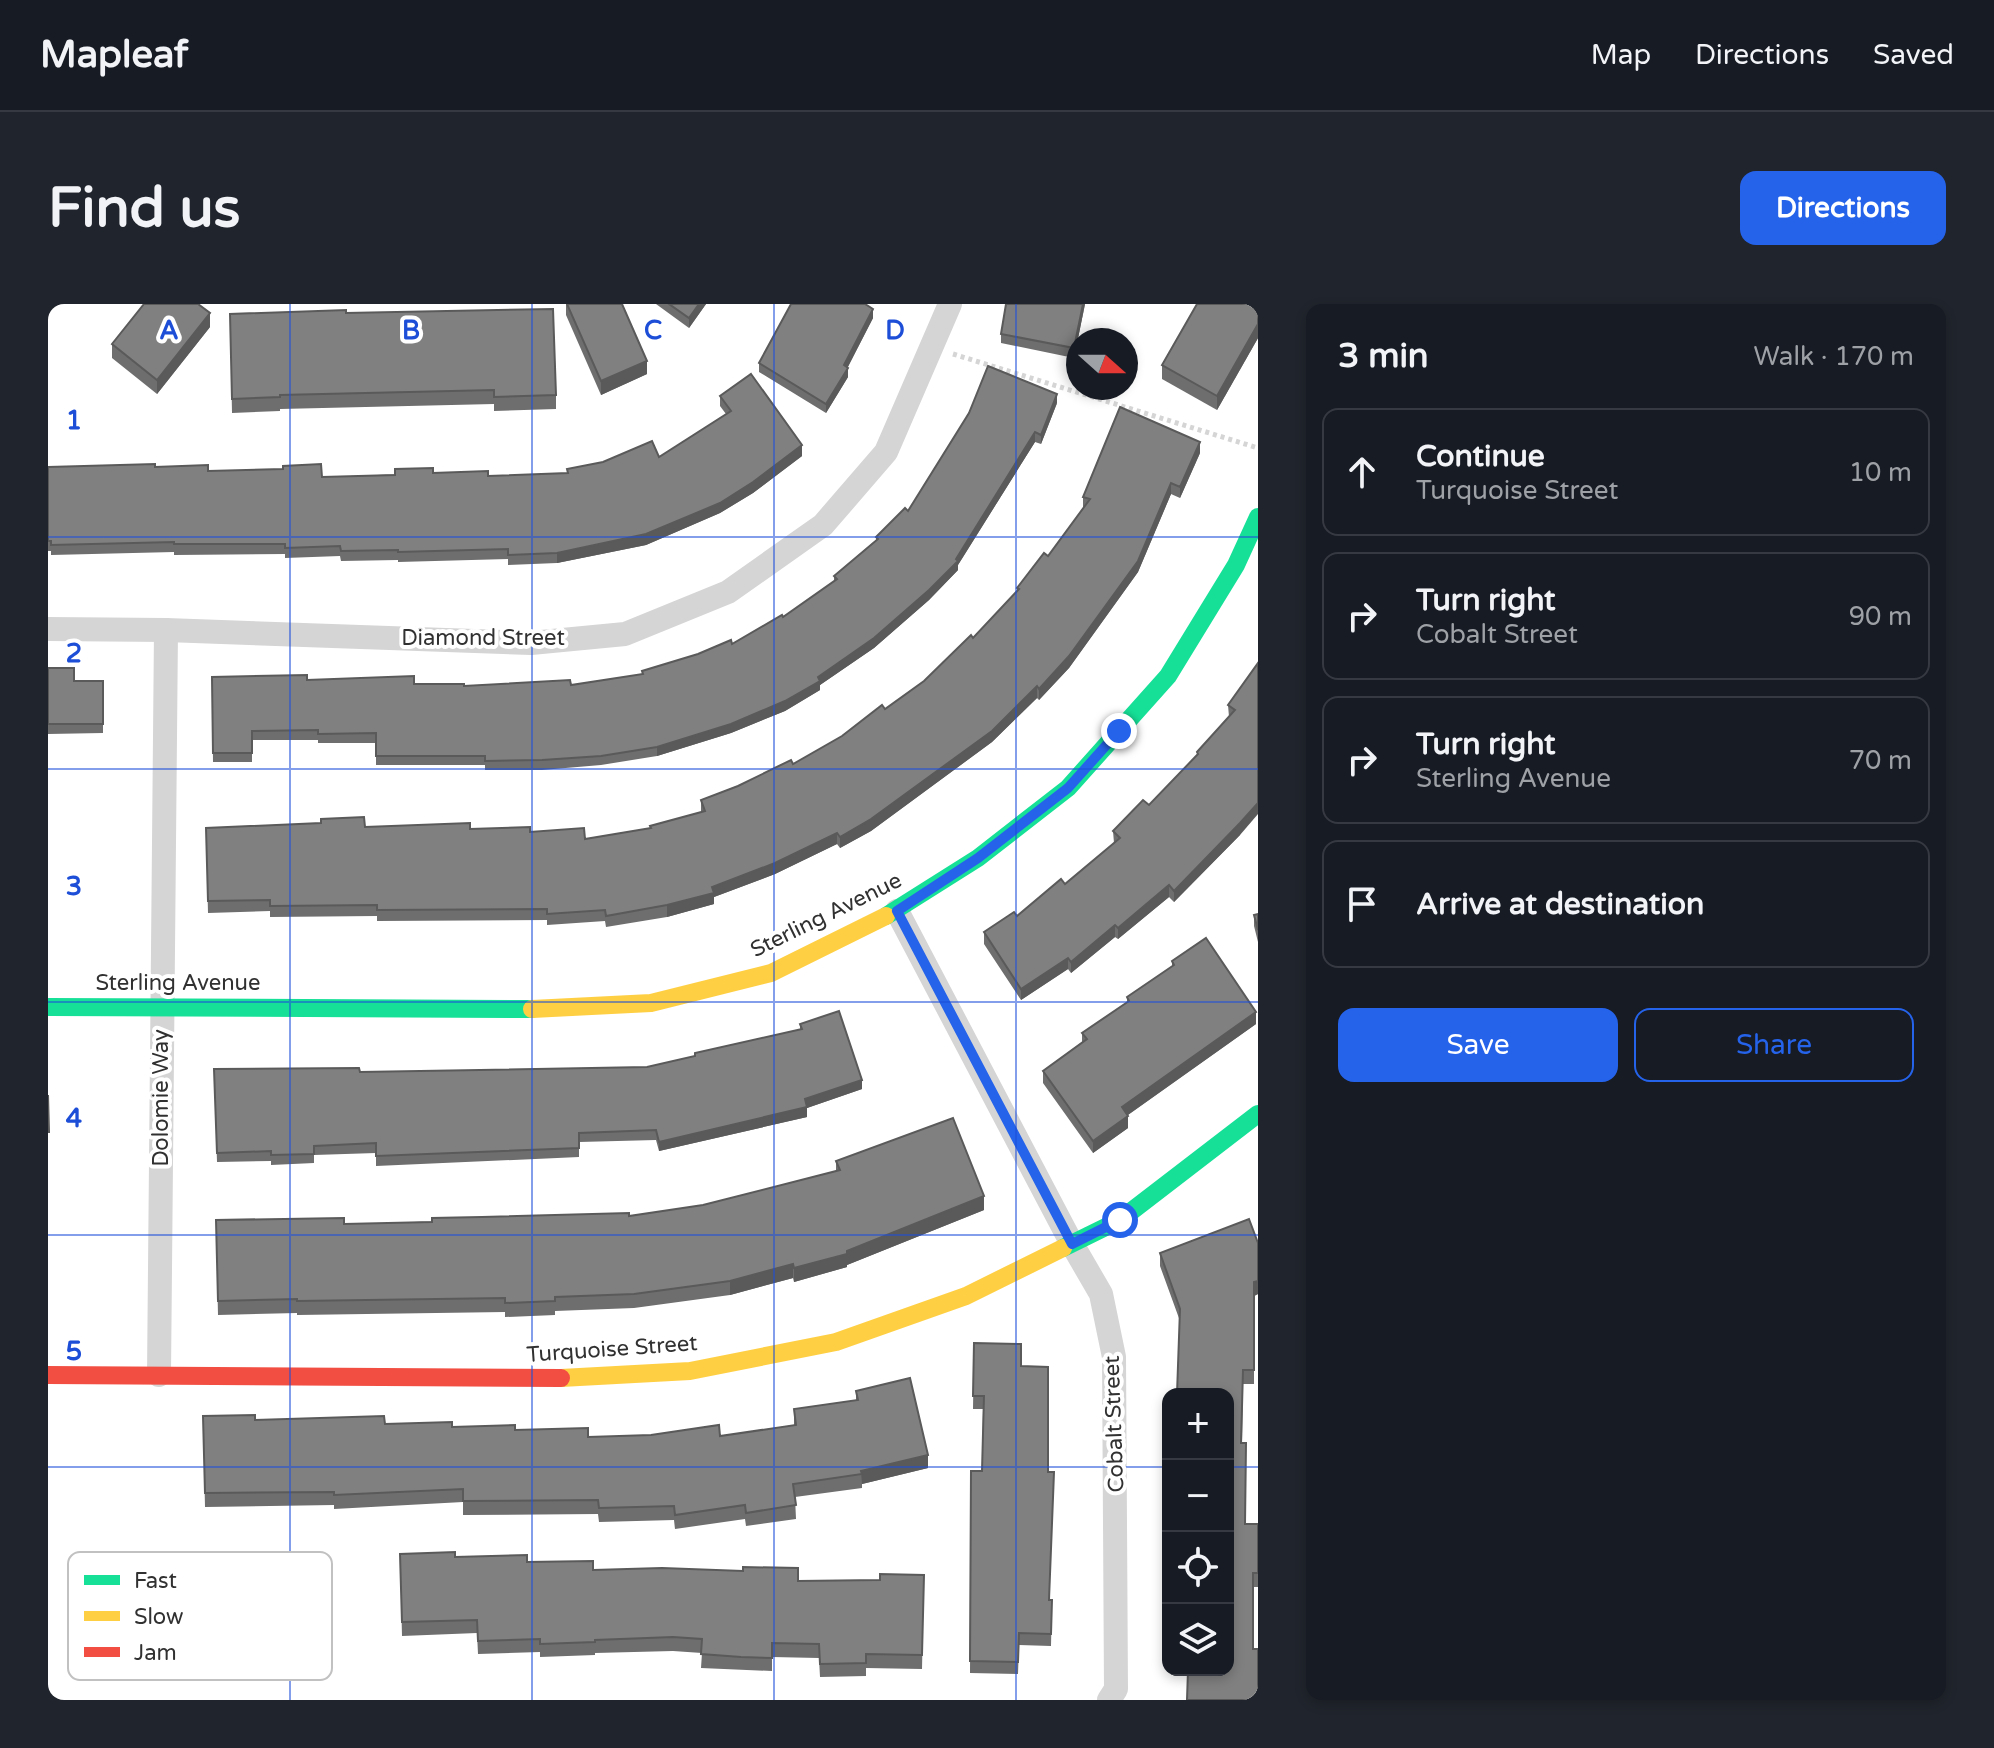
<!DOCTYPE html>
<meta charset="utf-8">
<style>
body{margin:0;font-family:"Varela Round",sans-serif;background:#20242c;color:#f1f3f6}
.controls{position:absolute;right:24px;bottom:24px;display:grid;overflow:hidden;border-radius:16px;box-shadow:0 4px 12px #0003}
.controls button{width:72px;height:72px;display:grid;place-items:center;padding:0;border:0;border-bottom:2px solid #363941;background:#171b24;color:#f1f3f6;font:40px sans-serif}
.compass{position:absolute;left:1018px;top:24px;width:72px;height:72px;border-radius:50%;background:#171b24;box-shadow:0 4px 12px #0003;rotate:111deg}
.stop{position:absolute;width:24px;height:24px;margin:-18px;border:6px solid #2563eb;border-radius:50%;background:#fff}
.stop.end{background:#2563eb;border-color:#fff;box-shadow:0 2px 8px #0008}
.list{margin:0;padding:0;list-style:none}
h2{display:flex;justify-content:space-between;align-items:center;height:104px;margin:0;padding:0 32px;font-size:34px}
h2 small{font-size:26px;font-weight:400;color:#9ea1a6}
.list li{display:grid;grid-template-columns:52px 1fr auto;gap:24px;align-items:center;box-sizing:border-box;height:128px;margin:0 16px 16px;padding:0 16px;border:2px solid #363941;border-radius:16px}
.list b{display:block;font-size:30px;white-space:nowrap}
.list p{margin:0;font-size:26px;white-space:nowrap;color:#9ea1a6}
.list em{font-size:26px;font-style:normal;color:#9ea1a6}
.actions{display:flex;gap:16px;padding:24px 32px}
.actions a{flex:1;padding:18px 0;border:2px solid #2563eb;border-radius:16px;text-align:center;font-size:28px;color:#2563eb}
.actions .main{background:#2563eb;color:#fff}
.icon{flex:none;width:44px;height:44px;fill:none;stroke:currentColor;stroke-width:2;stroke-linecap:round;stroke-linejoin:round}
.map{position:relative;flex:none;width:1210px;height:1396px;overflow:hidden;border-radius:16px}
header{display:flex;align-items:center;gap:48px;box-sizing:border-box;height:112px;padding:0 40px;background:#171b24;border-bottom:2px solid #363941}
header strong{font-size:38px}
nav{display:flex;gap:44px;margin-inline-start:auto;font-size:28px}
.intro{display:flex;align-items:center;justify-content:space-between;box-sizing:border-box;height:192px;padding:0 48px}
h1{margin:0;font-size:56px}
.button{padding:20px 36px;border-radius:16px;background:#2563eb;color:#fff;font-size:28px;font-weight:700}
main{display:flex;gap:48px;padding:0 48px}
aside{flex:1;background:#171b24;border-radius:16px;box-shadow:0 4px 12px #0003}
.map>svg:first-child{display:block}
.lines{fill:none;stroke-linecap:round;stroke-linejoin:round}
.path{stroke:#d5d5d5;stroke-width:5;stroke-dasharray:4 4;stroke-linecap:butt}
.street{stroke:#d5d5d5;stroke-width:24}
.fast{stroke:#16e098;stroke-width:18}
.slow{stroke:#ffcf43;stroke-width:18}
.jam{stroke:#f24e42;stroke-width:18}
.wall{fill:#6e6e6e}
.shaded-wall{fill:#5a5a5a}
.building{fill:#808080;stroke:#5a5a5a;stroke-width:2}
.route{stroke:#2563eb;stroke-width:10}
.grid{fill:none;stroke:#1d4ed8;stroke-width:2;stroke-opacity:0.55}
.labels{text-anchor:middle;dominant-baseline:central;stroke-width:8;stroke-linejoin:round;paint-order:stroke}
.street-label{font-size:22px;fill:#313131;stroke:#fff}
.key{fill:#fff;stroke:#c1c1c1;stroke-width:2}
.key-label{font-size:22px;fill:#313131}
.grid-label{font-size:26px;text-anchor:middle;font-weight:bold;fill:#1d4ed8;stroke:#fff;stroke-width:8;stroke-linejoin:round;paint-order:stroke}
</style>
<header>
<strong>Mapleaf</strong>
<nav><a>Map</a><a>Directions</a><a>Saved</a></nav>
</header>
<div class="intro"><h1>Find us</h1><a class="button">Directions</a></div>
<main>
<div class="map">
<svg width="1210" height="1396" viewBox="0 0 1210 1396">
<rect width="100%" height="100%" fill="#fff"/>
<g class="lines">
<polyline class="path" points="905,50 1210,144"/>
<g class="street">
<polyline points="0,325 118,326 483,339 577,330 680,288 775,221 838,148 902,0"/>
<polyline points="849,607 1024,940 1053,990 1066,1053 1068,1385 1061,1396"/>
<polyline points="111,1071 118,326"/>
</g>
<g class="fast">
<polyline points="838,612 930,554 1020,484 1120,372 1188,261 1210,213"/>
<polyline points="0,703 484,705"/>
<polyline points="1015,944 1072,916 1210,810"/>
</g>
<g class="slow">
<polyline points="484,705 603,699 723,669 838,612"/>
<polyline points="513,1074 642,1067 788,1038 918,992 1015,944"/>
</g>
<polyline class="jam" points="0,1071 513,1074"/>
</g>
<g class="wall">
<polygon points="518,0 574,0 599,70 553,91 518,11"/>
<polygon points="608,0 658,0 641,24"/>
<polygon points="1037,0 1026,54 953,39 953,30"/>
<polygon points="1210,0 1210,34 1169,106 1114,75 1114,61"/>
<polygon points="818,1 825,14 800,63 800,73 778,109 711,68 711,59"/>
<polygon points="298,9 508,91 508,105 446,107 446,100 232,105 232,107 184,109 182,10"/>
<polygon points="162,23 109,90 64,54 64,40"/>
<polygon points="672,92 754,152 705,189 672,209 598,241 509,259 460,261 460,255 350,258 350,256 293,257 292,252 237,254 237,250 126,251 126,248 3,251 3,247 0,247 0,163 107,163 274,173 385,169 440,172 519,169 519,165 611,153 678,110 672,102"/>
<polygon points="1009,99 993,140 987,138 910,261 910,266 881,296 826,344 772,381 772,386 737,407 683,429 609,452 553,461 494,466 437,466 437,461 328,461 328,439 270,439 270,436 204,436 204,458 165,458 164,373 416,382 523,381 594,370 594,367 684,340 735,313 786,277 786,272 828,236 828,233 860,207"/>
<polygon points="1152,149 1132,194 1123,190 1090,268 1021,364 991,396 989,394 944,438 823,527 792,544 789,540 727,570 666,593 666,600 619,613 558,623 557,617 499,621 499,616 329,617 329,612 222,613 222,607 160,609 158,524 317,523 422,525 482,528 537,535 602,524 653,508 653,496 745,460 794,432 837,405 876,377 925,334 969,287 969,284 1000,252 1035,204 1035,193"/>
<polygon points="1210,359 1192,531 1126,598 1121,593 1070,635 1067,633 1023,669 1020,665 973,696 936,640 936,628 969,612 1017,580 1066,539 1065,527 1101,501 1149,452 1149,448 1181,413 1180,401"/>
<polygon points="0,364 26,377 55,377 55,429 0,430"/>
<polygon points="1210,610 1210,638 1206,622 1206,611"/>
<polygon points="1124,657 1208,720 1080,811 1080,824 1045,849 995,779 995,767 1034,738 1034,729 1079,699 1079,693 1124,663"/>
<polygon points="752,720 814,785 759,804 759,813 611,847 608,836 531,838 531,853 328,862 328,849 266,851 266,859 223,861 223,857 169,858 166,765 312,768 599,763 647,753 647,749 752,726"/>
<polygon points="788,857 936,906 799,961 799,963 746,978 745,974 682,991 586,1004 507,1007 507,1011 457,1013 457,1008 249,1011 249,1009 170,1011 168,916 296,920 581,912 655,901 788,867"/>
<polygon points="1210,939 1210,990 1206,992 1206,1080 1195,1080 1194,1139 1197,1220 1210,1220 1210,1283 1205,1283 1180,1366 1132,1017 1112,962 1112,949"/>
<polygon points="926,1039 973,1062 1000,1168 1002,1296 1004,1296 1003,1342 971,1341 970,1370 922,1369 923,1167 934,1167 935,1105 925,1105"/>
<polygon points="808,1087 880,1164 814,1180 814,1184 747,1193 748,1215 698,1222 697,1215 627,1225 626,1216 551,1218 550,1210 415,1211 415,1198 286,1205 286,1201 157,1203 155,1112 207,1116 404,1123 467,1126 540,1133 672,1132 746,1121 746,1105 808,1096"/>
<polygon points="352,1250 479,1258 545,1266 750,1277 832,1276 876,1271 874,1365 818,1364 818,1372 772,1373 771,1354 724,1353 724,1367 653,1364 654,1349 625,1347 547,1349 547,1351 492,1353 492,1348 430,1350 429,1329 354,1332"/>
</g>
<g class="shaded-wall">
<polygon points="651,0 658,0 641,24 641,14"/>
<polygon points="1035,0 1037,0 1026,54 1026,44"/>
<polygon points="825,5 825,14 796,70 796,61"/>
<polygon points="162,9 162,23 109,90 109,76"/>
<polygon points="1210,20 1210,34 1169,106 1169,92"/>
<polygon points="599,57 599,70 553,91 553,77"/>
<polygon points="800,64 800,73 778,109 778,100"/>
<polygon points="1009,90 1009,99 993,140 993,131"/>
<polygon points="987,128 987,138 910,261 910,266 881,296 826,344 772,381 772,386 737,407 683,429 609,452 609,443 770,373 908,255"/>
<polygon points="1152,138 1152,149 1132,194 1132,183"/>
<polygon points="754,141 754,152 705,189 672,209 598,241 509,259 509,249"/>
<polygon points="1123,179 1123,190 1090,268 1021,364 991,396 991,385"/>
<polygon points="989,382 989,394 944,438 823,527 792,544 792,533"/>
<polygon points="1210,499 1210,510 1192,531 1126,598 1126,587"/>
<polygon points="789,529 789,540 727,570 666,593 666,600 619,613 619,601"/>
<polygon points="1121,581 1121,593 1070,635 1070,624"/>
<polygon points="1067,621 1067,633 1023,669 1023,658"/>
<polygon points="1020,654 1020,665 973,696 973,685"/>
<polygon points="1208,708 1208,720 1074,815 1074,803"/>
<polygon points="814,776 814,785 759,804 759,813 611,847 611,838 757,795"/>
<polygon points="1080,812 1080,824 1045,849 1045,837"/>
<polygon points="936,892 936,906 799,961 799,963 746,978 746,964 799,947"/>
<polygon points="745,960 745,974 682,991 682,977"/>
<polygon points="1210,977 1210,990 1206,992 1206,978"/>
<polygon points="880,1151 880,1164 814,1180 813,1167"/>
</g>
<g class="building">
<polygon points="96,0 150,0 162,9 109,76 64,40"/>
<polygon points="519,0 574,0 599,57 553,77"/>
<polygon points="621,0 651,0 641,14"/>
<polygon points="743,0 817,0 825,5 796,61 800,64 778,100 711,59"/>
<polygon points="958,0 1035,0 1026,44 953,30"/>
<polygon points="1149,0 1210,0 1210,20 1169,92 1114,61"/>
<polygon points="505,5 508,91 446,93 446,86 232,91 232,93 184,95 182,10 298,6 298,9"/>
<polygon points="940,62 1009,90 993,131 987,128 908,255 910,257 881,286 826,334 770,373 772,377 737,397 683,420 609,443 553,452 494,456 437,457 437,452 328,452 328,429 270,430 270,426 204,427 204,449 165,449 164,373 259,371 259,376 366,372 366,380 416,380 416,382 522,376 523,381 595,370 594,367 650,350 683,336 684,340 734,311 735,313 789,275 786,272 830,235 828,233 857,204 860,207 921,109"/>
<polygon points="703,70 754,141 705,178 672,199 598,230 509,249 460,251 460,245 350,248 350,246 293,247 292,242 237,244 237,240 126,240 126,238 3,241 3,237 0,237 0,163 107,160 107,163 160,161 160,167 235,165 235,162 273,160 274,173 347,171 347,165 385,164 385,169 440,167 440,172 520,169 519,165 555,158 604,137 611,153 683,107 672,92"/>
<polygon points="1072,103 1152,138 1132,183 1123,179 1090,257 1021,352 991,385 989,382 944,427 823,515 792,533 789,529 727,559 664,583 666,589 619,601 558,612 557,606 499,610 499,605 329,606 329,601 222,602 222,596 160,597 158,524 273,519 273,515 316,513 317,523 422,519 422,525 482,523 482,528 536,524 537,535 603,524 602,522 657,507 653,496 690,482 743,456 745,460 794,432 834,401 837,405 876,377 923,331 925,334 971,285 969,284 996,249 1000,252 1042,195 1035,193"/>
<polygon points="1210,359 1210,499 1192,519 1126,587 1121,581 1070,624 1067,621 1023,658 1020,654 973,685 936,628 966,608 969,612 1013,575 1017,580 1072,534 1065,527 1095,496 1101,501 1150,450 1149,448 1187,406 1180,401"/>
<polygon points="0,364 26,364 26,377 55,377 55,420 0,420"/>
<polygon points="1210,610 1210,626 1206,611"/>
<polygon points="1158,634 1208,708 1074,803 1080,812 1045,837 995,767 1039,735 1034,729 1081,697 1079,693 1126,661 1124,657"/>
<polygon points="791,707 814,776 757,795 759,803 611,838 608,826 531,829 531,844 328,852 328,839 266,842 266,850 223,851 223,847 169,849 166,765 311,764 312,768 599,763 647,752 647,749 754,725 752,720"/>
<polygon points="0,791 1,828 0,828"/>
<polygon points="905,814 936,892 799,947 799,950 746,964 745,960 682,977 586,990 507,993 507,997 457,999 457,994 249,997 249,995 170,997 168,916 296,914 296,920 384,918 384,914 434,913 581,909 581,912 655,901 792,866 788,857"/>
<polygon points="1201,915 1210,939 1210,977 1206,978 1206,1066 1195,1066 1193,1139 1198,1139 1197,1220 1210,1220 1210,1269 1205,1269 1205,1345 1210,1345 1210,1396 1139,1396 1140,1366 1180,1366 1180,1090 1129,1090 1132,1005 1112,949"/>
<polygon points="926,1039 973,1040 973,1062 1000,1063 1000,1168 1006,1168 1001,1296 1004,1296 1003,1330 971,1329 970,1358 922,1357 923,1167 934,1167 936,1092 925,1092"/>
<polygon points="862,1074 880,1151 813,1167 814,1170 745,1180 748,1201 698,1209 697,1201 627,1211 626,1202 551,1204 550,1196 415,1197 415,1185 286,1191 286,1188 157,1189 155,1112 207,1111 207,1116 336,1112 337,1120 404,1118 404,1123 467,1121 467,1126 540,1124 540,1133 603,1131 671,1121 672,1132 748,1121 746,1105 810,1096 808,1087"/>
<polygon points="407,1248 407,1253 479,1251 479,1258 545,1257 545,1266 614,1264 695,1267 695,1263 750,1264 750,1277 832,1276 832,1270 876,1271 874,1351 818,1350 818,1359 772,1360 771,1340 724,1339 724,1354 693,1353 653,1350 654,1335 625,1333 547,1336 547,1338 492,1340 492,1335 430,1337 429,1316 354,1318 352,1250"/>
</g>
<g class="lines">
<polyline class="route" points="1071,427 1020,484 930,554 849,607 1024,940 1072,916"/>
</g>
<path class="grid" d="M242,0V1396M484,0V1396M726,0V1396M968,0V1396M0,233H1210M0,465H1210M0,698H1210M0,931H1210M0,1163H1120M1180,1163H1210"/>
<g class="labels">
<g class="street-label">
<text x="435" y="334">Diamond Street</text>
<text transform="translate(778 611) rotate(-26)">Sterling Avenue</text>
<text x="130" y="679">Sterling Avenue</text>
<text transform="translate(113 794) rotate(-90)">Dolomie Way</text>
<text transform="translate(564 1045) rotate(-4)">Turquoise Street</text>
<text transform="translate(1066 1120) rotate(-92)">Cobalt Street</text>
</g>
</g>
<rect x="20" y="1248" width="264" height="128" rx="12" class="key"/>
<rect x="36" y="1271" width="36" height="10" fill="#16e098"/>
<rect x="36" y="1307" width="36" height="10" fill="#ffcf43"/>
<rect x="36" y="1343" width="36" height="10" fill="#f24e42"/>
<g class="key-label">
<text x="86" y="1284">Fast</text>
<text x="86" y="1320">Slow</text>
<text x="86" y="1356">Jam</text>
</g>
<g class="grid-label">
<text x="121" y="35">A</text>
<text x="363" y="35">B</text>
<text x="605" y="35">C</text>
<text x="847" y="35">D</text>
<text x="26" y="125">1</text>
<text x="26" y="358">2</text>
<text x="26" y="591">3</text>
<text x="26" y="823">4</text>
<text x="26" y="1056">5</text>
</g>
</svg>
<div class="controls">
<button>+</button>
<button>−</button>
<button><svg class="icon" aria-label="locate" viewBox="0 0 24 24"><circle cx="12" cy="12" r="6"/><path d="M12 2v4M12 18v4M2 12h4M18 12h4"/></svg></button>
<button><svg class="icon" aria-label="layers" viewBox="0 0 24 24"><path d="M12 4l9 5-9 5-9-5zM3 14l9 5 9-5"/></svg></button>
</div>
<svg class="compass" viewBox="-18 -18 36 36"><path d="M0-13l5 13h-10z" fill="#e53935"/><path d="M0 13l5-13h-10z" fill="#9ea1a6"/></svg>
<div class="stop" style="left:1072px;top:916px"></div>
<div class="stop end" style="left:1071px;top:427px"></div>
</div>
<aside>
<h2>3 min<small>Walk · 170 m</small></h2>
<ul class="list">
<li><svg class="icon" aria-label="ahead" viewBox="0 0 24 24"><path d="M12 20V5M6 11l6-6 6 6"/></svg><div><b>Continue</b><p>Turquoise Street</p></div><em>10 m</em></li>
<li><svg class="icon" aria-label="right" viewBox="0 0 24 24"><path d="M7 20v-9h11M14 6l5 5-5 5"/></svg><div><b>Turn right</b><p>Cobalt Street</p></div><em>90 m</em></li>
<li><svg class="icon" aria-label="right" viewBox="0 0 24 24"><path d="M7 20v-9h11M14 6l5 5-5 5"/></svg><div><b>Turn right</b><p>Sterling Avenue</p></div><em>70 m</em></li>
<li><svg class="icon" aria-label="arrive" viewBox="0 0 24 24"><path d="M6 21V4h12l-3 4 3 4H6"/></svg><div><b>Arrive at destination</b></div></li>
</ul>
<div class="actions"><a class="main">Save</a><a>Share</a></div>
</aside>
</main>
